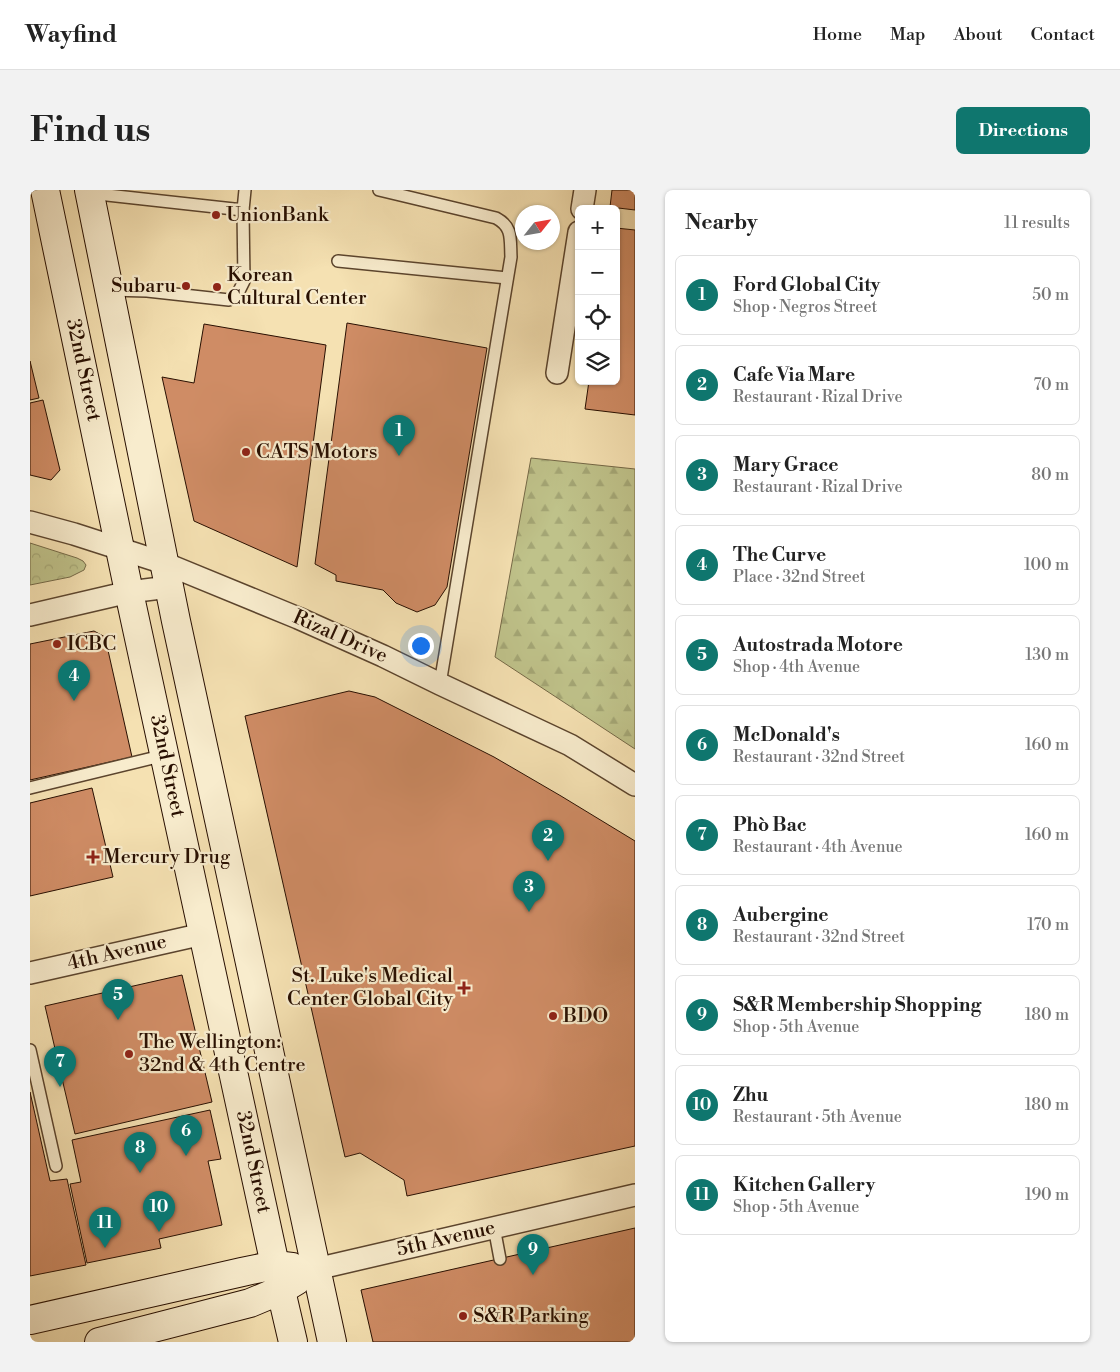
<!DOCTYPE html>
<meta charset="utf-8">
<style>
body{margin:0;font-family:"Libre Bodoni",serif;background:#f2f2f2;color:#222}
.controls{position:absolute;right:15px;top:15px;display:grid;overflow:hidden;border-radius:8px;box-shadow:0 1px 4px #0004}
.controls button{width:45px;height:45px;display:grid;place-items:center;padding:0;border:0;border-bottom:1px solid #e0e0e0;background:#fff;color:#222;font:25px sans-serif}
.compass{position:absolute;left:485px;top:15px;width:45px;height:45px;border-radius:50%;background:#fff;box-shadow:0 1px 4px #0004;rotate:59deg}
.you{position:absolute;left:390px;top:455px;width:18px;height:18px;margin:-12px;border:4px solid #fff;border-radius:50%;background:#1a73e8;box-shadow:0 0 0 8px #1a73e833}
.badge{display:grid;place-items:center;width:32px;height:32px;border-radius:50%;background:#0f766e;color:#fff;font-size:16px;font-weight:700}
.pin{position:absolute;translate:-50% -41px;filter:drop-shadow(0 1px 2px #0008)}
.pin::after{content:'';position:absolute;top:26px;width:18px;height:15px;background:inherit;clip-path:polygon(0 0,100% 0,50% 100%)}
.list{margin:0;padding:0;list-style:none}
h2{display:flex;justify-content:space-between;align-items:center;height:65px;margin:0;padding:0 20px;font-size:21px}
h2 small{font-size:16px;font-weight:400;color:#767676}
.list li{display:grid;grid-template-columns:32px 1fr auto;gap:15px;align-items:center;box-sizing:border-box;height:80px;margin:0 10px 10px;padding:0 10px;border:1px solid #e0e0e0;border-radius:8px}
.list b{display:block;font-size:19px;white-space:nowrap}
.list p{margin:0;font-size:16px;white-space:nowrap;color:#767676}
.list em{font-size:16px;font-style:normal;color:#767676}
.icon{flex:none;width:28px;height:28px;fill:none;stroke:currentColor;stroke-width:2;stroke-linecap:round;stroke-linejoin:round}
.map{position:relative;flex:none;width:605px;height:1152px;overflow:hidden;border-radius:8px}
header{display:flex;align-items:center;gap:30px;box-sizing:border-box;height:70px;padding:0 25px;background:#fff;border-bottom:1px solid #e0e0e0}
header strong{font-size:24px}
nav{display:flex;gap:28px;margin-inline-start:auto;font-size:18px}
.intro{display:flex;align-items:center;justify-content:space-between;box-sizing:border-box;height:120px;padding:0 30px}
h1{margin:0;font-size:35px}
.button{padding:12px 22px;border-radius:8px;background:#0f766e;color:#fff;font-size:18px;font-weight:700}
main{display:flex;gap:30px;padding:0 30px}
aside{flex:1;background:#fff;border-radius:8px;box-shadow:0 1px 4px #0004}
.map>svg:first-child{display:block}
.forest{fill:url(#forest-firs);stroke:#746846}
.park{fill:url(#park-crowns);stroke:#746846}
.building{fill:#cf8c65;stroke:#280f01}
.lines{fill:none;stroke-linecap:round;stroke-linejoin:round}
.lane-casing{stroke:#5b442d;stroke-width:14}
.street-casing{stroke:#5b442d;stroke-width:24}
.secondary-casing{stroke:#280f01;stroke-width:30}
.lane{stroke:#f8eccd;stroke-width:11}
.street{stroke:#f8eccd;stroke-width:21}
.secondary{stroke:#f8eccd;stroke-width:28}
.poi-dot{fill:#8f2418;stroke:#f8eccd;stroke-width:2}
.labels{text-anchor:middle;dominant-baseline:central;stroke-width:4.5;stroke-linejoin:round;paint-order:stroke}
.poi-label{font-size:20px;fill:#280f01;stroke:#f8eccd;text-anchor:start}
.street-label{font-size:20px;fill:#280f01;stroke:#f8eccd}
</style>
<header>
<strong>Wayfind</strong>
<nav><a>Home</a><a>Map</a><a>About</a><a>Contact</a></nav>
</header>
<div class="intro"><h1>Find us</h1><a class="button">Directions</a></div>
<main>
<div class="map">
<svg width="605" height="1152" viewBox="0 0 605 1152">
<defs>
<pattern id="forest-firs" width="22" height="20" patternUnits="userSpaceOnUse" patternTransform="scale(1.25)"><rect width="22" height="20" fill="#bfc28a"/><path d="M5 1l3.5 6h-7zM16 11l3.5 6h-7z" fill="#a4a675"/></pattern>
<pattern id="park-crowns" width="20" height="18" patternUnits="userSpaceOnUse" patternTransform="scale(1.25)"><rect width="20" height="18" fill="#bfc28a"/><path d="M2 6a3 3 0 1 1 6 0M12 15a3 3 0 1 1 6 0" fill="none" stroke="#a4a675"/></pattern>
</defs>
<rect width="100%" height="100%" fill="#f5e1b2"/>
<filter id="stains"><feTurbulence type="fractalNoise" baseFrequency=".004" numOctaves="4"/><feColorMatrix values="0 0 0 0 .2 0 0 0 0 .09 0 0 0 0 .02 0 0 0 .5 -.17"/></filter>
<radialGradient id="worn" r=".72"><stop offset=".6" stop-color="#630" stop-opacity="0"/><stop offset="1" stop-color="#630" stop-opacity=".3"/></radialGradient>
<polygon class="forest" points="501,268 605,279 605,559 465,467"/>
<polygon class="park" points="0,353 47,368 53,371 56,375 54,380 40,387 0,395"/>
<g class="building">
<polygon points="582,0 605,0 605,20 580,17"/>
<polygon points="586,38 605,40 605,225 555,219 559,191 586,191"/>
<polygon points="317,133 457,158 417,397 405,415 387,422 366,413 353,400 306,391 306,385 285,374"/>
<polygon points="174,134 296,155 267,377 164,331 132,187 164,193"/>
<polygon points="0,171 9,208 0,210"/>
<polygon points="13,210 30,280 21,290 0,285 0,213"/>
<polygon points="64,441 75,447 102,567 0,590 0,454"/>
<polygon points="319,501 345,507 464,567 531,606 605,651 605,956 377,1006 374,990 330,963 315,967 215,526"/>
<polygon points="62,598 83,687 0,706 0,613"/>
<polygon points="152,785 182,912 45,944 15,816"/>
<polygon points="0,902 20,991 37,989 56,1075 0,1086"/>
<polygon points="180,920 191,969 178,971 192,1035 129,1049 131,1058 57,1073 40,994 51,992 42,950"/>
<polygon points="605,1038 605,1152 343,1152 331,1100"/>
</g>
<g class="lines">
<g class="lane-casing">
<g id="lane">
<path d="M349,0L466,28C483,37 480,49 481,67L410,494"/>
<polyline points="59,3 213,20 214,91 208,103 199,110 117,101 79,100"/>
<polyline points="213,20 215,0"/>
<polyline points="308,71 477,88"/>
<polyline points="0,598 135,565"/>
<polyline points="0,860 26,976"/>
<polyline points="464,1037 470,1069"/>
</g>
</g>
<g class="street-casing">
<g id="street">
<polyline points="552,19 555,0"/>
<polyline points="527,183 549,42"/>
<polyline points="0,332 44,344 134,373 268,428 353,466 410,494 540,555 605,595"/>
<polyline points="0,425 99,402 139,397"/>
<polyline points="0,783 173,744"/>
<polyline points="286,1079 605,1005"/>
</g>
</g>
<g class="secondary-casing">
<g id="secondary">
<polyline points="15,0 99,402 245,1075 263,1152"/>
<polyline points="59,0 146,431 302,1152"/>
<polyline points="0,1130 212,1082 245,1075 262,1077"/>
<polyline points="69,1152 220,1113 251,1100 266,1091"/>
</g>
</g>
<use href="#lane" class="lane"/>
<use href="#street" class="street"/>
<use href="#secondary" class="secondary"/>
</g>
<g class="poi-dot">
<circle cx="186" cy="25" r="5"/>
<circle cx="156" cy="96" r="5"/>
<circle cx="187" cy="97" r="5"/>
<circle cx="216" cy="262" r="5"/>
<circle cx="27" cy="454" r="5"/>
<path d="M60.5 659.5h5v5h5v5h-5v5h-5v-5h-5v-5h5z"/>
<path d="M431.5 790.5h5v5h5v5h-5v5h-5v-5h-5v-5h5z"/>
<circle cx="523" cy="826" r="5"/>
<circle cx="99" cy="864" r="5"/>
<circle cx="433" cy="1126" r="5"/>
</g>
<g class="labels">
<g class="poi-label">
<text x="196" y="25">UnionBank</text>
<text x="197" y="85">Korean<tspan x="197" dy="23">Cultural Center</tspan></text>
<text x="146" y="96" text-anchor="end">Subaru</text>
<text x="226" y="262">CATS Motors</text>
<text x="37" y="454">ICBC</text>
<text x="73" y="667">Mercury Drug</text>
<text x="423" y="786" text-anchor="end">St. Luke's Medical<tspan x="423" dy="23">Center Global City</tspan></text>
<text x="533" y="826">BDO</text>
<text x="109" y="852">The Wellington:<tspan x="109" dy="23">32nd &amp; 4th Centre</tspan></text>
<text x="443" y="1126">S&amp;R Parking</text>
</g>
<g class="street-label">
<text transform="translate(53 180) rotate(78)">32nd Street</text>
<text transform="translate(310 447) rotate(24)">Rizal Drive</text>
<text transform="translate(137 576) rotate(78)">32nd Street</text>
<text transform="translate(87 763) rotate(-13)">4th Avenue</text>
<text transform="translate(223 972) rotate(78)">32nd Street</text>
<text transform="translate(416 1049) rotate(-13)">5th Avenue</text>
</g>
</g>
<rect width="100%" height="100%" filter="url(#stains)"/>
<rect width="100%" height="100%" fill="url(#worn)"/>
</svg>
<div class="controls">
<button>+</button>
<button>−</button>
<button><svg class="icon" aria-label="locate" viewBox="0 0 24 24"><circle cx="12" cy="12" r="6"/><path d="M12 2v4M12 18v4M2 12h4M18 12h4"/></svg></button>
<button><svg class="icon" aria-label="layers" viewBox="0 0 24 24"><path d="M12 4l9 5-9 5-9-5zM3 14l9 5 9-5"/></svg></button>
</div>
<svg class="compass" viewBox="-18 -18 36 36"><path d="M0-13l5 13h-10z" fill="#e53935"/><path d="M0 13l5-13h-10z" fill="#767676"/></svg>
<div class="you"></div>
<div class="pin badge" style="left:369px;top:266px">1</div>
<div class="pin badge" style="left:518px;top:671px">2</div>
<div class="pin badge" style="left:499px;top:722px">3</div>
<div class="pin badge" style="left:44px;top:511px">4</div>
<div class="pin badge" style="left:88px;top:830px">5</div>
<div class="pin badge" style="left:156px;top:966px">6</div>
<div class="pin badge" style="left:30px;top:897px">7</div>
<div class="pin badge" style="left:110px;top:983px">8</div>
<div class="pin badge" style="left:503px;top:1085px">9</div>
<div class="pin badge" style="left:129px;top:1042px">10</div>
<div class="pin badge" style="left:75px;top:1058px">11</div>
</div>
<aside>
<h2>Nearby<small>11 results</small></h2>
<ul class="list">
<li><span class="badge">1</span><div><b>Ford Global City</b><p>Shop · Negros Street</p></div><em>50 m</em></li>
<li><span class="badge">2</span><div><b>Cafe Via Mare</b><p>Restaurant · Rizal Drive</p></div><em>70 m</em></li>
<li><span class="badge">3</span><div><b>Mary Grace</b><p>Restaurant · Rizal Drive</p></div><em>80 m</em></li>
<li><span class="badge">4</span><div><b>The Curve</b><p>Place · 32nd Street</p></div><em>100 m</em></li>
<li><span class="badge">5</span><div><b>Autostrada Motore</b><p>Shop · 4th Avenue</p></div><em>130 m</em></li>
<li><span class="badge">6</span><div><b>McDonald's</b><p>Restaurant · 32nd Street</p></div><em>160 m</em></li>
<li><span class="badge">7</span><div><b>Phò Bac</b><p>Restaurant · 4th Avenue</p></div><em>160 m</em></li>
<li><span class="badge">8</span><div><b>Aubergine</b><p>Restaurant · 32nd Street</p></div><em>170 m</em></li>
<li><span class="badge">9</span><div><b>S&amp;R Membership Shopping</b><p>Shop · 5th Avenue</p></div><em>180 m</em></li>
<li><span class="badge">10</span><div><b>Zhu</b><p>Restaurant · 5th Avenue</p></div><em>180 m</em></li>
<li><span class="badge">11</span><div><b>Kitchen Gallery</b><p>Shop · 5th Avenue</p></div><em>190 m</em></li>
</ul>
</aside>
</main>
